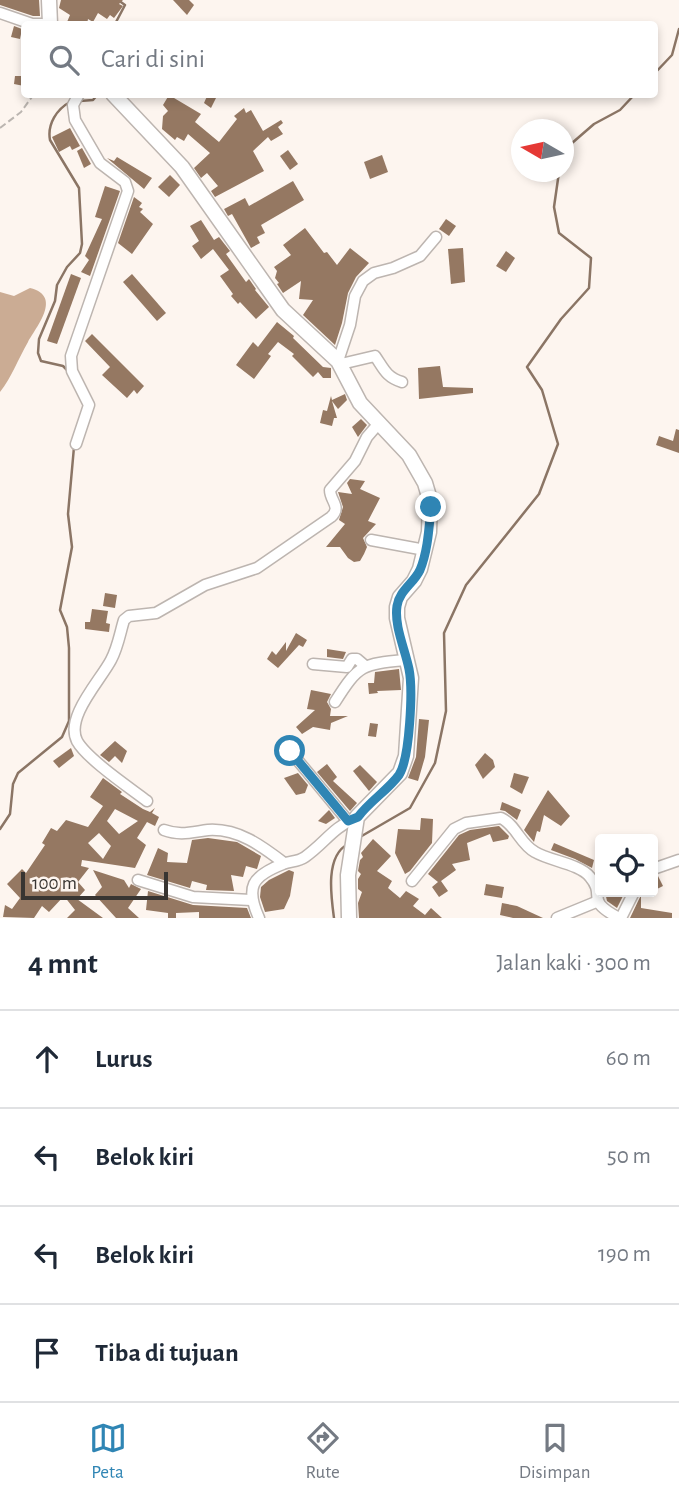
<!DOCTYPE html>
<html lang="id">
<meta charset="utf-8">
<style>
body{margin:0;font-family:"Alegreya Sans",sans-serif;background:#f6f6f7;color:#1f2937}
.controls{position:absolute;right:21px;bottom:21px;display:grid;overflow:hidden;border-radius:7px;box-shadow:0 4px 10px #0003}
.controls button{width:63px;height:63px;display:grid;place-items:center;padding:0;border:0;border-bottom:2px solid #e0e1e3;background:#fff;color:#1f2937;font:35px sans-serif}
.compass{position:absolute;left:511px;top:119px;width:63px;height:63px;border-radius:50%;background:#fff;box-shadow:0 4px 10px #0003;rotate:279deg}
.scale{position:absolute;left:21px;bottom:18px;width:147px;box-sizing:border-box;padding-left:7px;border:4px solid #383532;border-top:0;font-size:19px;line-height:24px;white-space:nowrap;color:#383532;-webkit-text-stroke:5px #fdf5ef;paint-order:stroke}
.stop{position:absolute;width:21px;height:21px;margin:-16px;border:5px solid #2f85b4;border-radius:50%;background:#fff}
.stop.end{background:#2f85b4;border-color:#fff;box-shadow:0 2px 7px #0008}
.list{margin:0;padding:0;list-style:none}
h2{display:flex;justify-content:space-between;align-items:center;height:91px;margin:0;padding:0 28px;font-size:30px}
h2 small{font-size:23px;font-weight:400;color:#747a83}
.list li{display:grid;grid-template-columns:46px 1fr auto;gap:21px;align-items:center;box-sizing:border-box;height:98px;padding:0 28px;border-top:2px solid #e0e1e3}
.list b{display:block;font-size:26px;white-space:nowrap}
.list em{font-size:23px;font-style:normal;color:#747a83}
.icon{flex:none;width:38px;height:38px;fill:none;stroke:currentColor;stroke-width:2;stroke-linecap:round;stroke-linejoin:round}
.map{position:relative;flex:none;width:679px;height:918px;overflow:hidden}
.search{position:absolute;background:#fff;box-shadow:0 4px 10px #0003;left:21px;right:21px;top:21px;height:77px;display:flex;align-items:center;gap:18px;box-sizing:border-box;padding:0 24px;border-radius:7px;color:#747a83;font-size:26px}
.sheet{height:483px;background:#fff}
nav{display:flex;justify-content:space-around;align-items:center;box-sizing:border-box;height:98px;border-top:2px solid #e0e1e3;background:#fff;font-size:19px;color:#747a83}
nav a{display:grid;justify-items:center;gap:4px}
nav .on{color:#2f85b4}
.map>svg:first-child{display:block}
.forest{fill:#cbac94}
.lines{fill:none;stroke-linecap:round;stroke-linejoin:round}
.stream{stroke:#8b7565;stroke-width:2.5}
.building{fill:#957862;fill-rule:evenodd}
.street-casing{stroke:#bdb5b0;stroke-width:13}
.secondary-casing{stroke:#bdb5b0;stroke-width:17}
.path{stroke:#bbb5b0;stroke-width:2;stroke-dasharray:7 3.5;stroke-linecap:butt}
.street{stroke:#fff;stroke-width:10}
.secondary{stroke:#fff;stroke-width:14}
.route{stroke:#2f85b4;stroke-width:9}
</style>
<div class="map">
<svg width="679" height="918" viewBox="0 0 679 918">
<rect width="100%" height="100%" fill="#fdf5ef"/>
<path class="forest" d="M30,288C63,296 36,327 28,342C18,359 12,377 0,392V292L14,296Z"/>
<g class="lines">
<g class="stream">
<polyline points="115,24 125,5 118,0"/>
<polyline points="654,74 672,55 679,29"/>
<polyline points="80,101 93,100 98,94"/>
<polyline points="564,150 594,124 620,110 635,94"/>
<path d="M67,370L63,366L41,361L38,353L39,339L55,301L57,285L67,267L80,253L82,244L79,188L50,140C47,124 57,109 70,102"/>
<polyline points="0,829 10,814 13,784 18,773 62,737 69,721 69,648 67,627 60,610 72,547 68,514 74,447"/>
<polyline points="360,837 410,808 435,763 446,711 444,633 466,585 539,494 558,444 542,390 527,367 561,319 589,288 591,258 559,233 554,207 559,172"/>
<path d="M334,918C331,896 325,856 348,844"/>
</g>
</g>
<g class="building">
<polygon points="0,0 39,0 40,16 33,16 0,5"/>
<polygon points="61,0 123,0 119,4 123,6 114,18 110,15 107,19 98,13 93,22 88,19 87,24 73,24 67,22 70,15 59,8"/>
<polygon points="173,0 189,0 194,5 187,15"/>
<polygon points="14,26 22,29 20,39 11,37"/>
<polygon points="15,76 24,76 24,86 14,84"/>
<polygon points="208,94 216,98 211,108 204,103"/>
<polygon points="169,95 201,114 195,122 219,142 237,119 234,116 244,108 246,113 251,110 263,131 281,120 283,123 278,127 283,134 271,141 268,137 253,151 264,171 215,197 211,191 218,186 207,173 201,178 194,168 210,153 188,134 184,141 177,137 175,140 162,129 163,116 168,111 163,105"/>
<polygon points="70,128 80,146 72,150 70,146 59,152 52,137"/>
<polygon points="82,148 91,164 84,168 77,151"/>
<polygon points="288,150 298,164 290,170 280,156"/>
<polygon points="382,155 388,172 370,179 364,162"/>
<polygon points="117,157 152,178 144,189 107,158 114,161"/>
<polygon points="170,175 180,185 169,197 158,187"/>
<polygon points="293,181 304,200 261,225 265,233 257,237 260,243 251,248 232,214 228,216 224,209 245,198 249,206"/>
<polygon points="105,186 120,191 90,276 81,272 89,260 85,256 102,219 95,217"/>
<polygon points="134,197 142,203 139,207 143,209 140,212 153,224 132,254 118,243"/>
<polygon points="446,219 456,226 449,236 439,229"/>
<polygon points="201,220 214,240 219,237 230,251 226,254 246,282 249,279 256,289 255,290 269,307 256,319 240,302 238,304 231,296 233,294 220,276 229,270 213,249 201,259 192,246 199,241 190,226"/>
<polygon points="305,228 324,253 327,252 337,265 350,248 369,263 356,277 348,293 342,323 335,345 303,315 313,300 299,299 301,281 283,293 277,284 279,283 275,278 277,271 274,267 291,255 283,245"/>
<polygon points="463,248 465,282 451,284 448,249"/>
<polygon points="506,251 515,258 506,272 496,266"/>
<polygon points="71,274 81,278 57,344 47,341"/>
<polygon points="132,274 166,313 157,321 123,282"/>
<polygon points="277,322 294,336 293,338 323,367 331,368 331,378 323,378 318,372 313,377 292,356 294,354 278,342 268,354 271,356 254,379 236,365 253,342 258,347"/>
<polygon points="92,334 144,386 137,394 134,390 127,398 102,375 110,367 85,341"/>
<polygon points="440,366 443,387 473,388 473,393 419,399 418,368"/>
<polygon points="345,394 347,400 338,409 332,401 337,418 334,418 332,426 320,423 323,410 327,411 331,396 332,400"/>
<polygon points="361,419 367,425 358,437 352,427"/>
<polygon points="676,429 679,430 679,453 656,445 659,436 673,441"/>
<polygon points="350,479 365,481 360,489 380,498 368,521 376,524 363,538 367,547 364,554 360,561 354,562 348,558 340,547 326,547 345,524 339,520 343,507 338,492 352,494 347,483"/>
<polygon points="105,593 117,595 115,608 103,606"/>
<polygon points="92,609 108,611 106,623 110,624 109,632 85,629 85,622 90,622"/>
<polygon points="296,633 307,640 303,647 299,645 278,668 267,659 272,651 276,655 286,642 286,651"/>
<polygon points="327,649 346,652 343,659 327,657"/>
<polygon points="399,669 401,690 377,691 378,693 369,694 368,683 374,683 375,672"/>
<polygon points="311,690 331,694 327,702 331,709 330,716 348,716 331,723 330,730 313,727 302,734 296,727 315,710 307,709"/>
<polygon points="419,719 429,720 425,757 418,781 408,778 416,757"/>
<polygon points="370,723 378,724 376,737 368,736"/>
<polygon points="115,741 127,751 122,763 115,756 109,762 100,755"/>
<polygon points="71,748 74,756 59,768 53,761"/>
<polygon points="485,753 493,760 495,767 483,779 475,765"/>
<polygon points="327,764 337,777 333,781 357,803 350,811 317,772"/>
<polygon points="360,765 377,782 369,791 353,771"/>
<polygon points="298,773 308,785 305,793 296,795 284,778"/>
<polygon points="514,773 529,777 522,794 510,787"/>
<path d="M103,778L122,792L120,794L143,809L150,812L155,808L152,813L159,817L155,826L147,822L137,838L146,845L135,868L82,860L81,866L89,868L78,882L85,890L77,899L103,918H67L75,910L64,896L49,912L42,906L34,918L3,917L5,905L12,909L20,898L7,884L22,869L26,873L45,845L42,843L51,828L57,831L66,820L88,827L103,806L90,797ZM115,809L138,821L119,834L107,821ZM99,833L111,846L103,859L88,843Z"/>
<polygon points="548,790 570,816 561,826 544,815 540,832 537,831 534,842 524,830"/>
<polygon points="502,802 521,810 517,820 505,811 500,810"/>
<polygon points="329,810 335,818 326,824 318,821"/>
<polygon points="421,818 433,819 432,843 410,871 405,874 395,853 398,829 420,830"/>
<polygon points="499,826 509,836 508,839 493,842 490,834 467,843 470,860 452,864 456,870 441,881 448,891 439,897 432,887 438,882 428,874 459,835 470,830"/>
<polygon points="208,838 237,842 261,856 257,869 246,866 243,877 231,875 234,891 206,890 207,885 192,881 190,888 147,875 158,848 168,853 167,862 187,863 192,840"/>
<polygon points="373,839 391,856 377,871 392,881 388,888 400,898 406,891 419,899 413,906 425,915 431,908 442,918 359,918 358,903 362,892 358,889 358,879 361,874 358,871 360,860 363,857 361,853"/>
<polygon points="554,843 594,860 592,868 575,859 551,850"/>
<polygon points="93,870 124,880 129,888 131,884 141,889 128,908 139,918 116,918 95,895 102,887"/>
<polygon points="289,870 294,872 290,896 284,909 265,912 260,897 261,887 269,880"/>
<polygon points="658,876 663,886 653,891 653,877"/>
<polygon points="486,884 504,887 502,898 484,895"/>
<polygon points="148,891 193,905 247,908 251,918 199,918 199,912 176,913 176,918 168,918 168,913 146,910"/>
<polygon points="605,892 625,892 617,908 607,901"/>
<polygon points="641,895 641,908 672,913 672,918 630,918"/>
<polygon points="502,903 517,906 543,918 513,918 500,915"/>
</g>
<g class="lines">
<g class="street-casing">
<g id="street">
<polyline points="0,13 32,24 42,24"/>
<polyline points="338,361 350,325 355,296 363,281 374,273 393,268 420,256 436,237"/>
<path d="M341,364L375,356C384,369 386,377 402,382"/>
<polyline points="76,444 89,405 72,371 71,356 128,191 125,182 100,163 75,120 73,105 79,94"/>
<polyline points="371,540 425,550"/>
<polyline points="313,664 347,667 352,659 357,659 364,665"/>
<path d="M335,702C359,664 362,664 407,660"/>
<polyline points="290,751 348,821"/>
<path d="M147,801C130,788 87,759 77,741C65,717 100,681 111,660C118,647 120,633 124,620L129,616L156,613L205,585L257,568L331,517C342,507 330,501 330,490L355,461L367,437L380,422"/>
<path d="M164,830C180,836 192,832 208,830C238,828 262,846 284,863"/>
<polyline points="653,869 679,860"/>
<polyline points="138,880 193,897 251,900"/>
<path d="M412,881L454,829L466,823L501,818C516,825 520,844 535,852C550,861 580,864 590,877C607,897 583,899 619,918"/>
<path d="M259,918C245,887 252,876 283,864C290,861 298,862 305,857C326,842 331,829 357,817"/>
<polyline points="557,918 596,902"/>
<polyline points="621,918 634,892"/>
</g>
</g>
<g class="secondary-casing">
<g id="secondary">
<polyline points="49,0 50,24"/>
<polyline points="113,94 182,167 283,310 338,361 360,403 409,455 425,483 430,500 429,532 420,569 414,581 400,597 397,607 397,618 411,678 406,756 400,773 357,817 348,875 349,918"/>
</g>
</g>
<polyline class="path" points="0,128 21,112 34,94"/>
<use href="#street" class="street"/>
<use href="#secondary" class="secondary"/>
</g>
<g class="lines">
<path class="route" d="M290,751L348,821L358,817C370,801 388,790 399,775C410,758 413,689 409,669C405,649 394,626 397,606C399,591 414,583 420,570C428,551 429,527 431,507"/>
</g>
</svg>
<div class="controls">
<button><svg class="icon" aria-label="locate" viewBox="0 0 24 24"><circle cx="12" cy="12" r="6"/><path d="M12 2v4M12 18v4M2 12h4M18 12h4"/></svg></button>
</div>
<svg class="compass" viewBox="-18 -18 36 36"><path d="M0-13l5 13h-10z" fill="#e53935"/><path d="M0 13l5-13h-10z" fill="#747a83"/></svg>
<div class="scale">100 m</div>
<div class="stop" style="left:290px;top:751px"></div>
<div class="stop end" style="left:431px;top:507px"></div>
<div class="search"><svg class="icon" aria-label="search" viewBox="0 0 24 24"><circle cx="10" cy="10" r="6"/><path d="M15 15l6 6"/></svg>Cari di sini</div>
</div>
<section class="sheet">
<h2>4 mnt<small>Jalan kaki · 300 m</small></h2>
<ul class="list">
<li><svg class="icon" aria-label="ahead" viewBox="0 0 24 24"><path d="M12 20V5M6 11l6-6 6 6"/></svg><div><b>Lurus</b></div><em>60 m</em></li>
<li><svg class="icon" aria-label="left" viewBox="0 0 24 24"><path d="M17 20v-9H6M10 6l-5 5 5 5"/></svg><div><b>Belok kiri</b></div><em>50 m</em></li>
<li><svg class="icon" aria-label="left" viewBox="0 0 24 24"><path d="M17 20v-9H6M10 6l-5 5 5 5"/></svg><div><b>Belok kiri</b></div><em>190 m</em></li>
<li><svg class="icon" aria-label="arrive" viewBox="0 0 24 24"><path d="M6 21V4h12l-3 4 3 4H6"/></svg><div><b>Tiba di tujuan</b></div></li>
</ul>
</section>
<nav>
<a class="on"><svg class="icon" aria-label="map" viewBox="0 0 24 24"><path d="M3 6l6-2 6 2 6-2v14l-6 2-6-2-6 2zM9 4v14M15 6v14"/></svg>Peta</a>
<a><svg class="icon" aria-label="directions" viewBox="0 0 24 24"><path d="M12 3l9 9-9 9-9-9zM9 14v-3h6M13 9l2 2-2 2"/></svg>Rute</a>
<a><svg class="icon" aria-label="saved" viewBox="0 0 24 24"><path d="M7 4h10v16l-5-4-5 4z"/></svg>Disimpan</a>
</nav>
